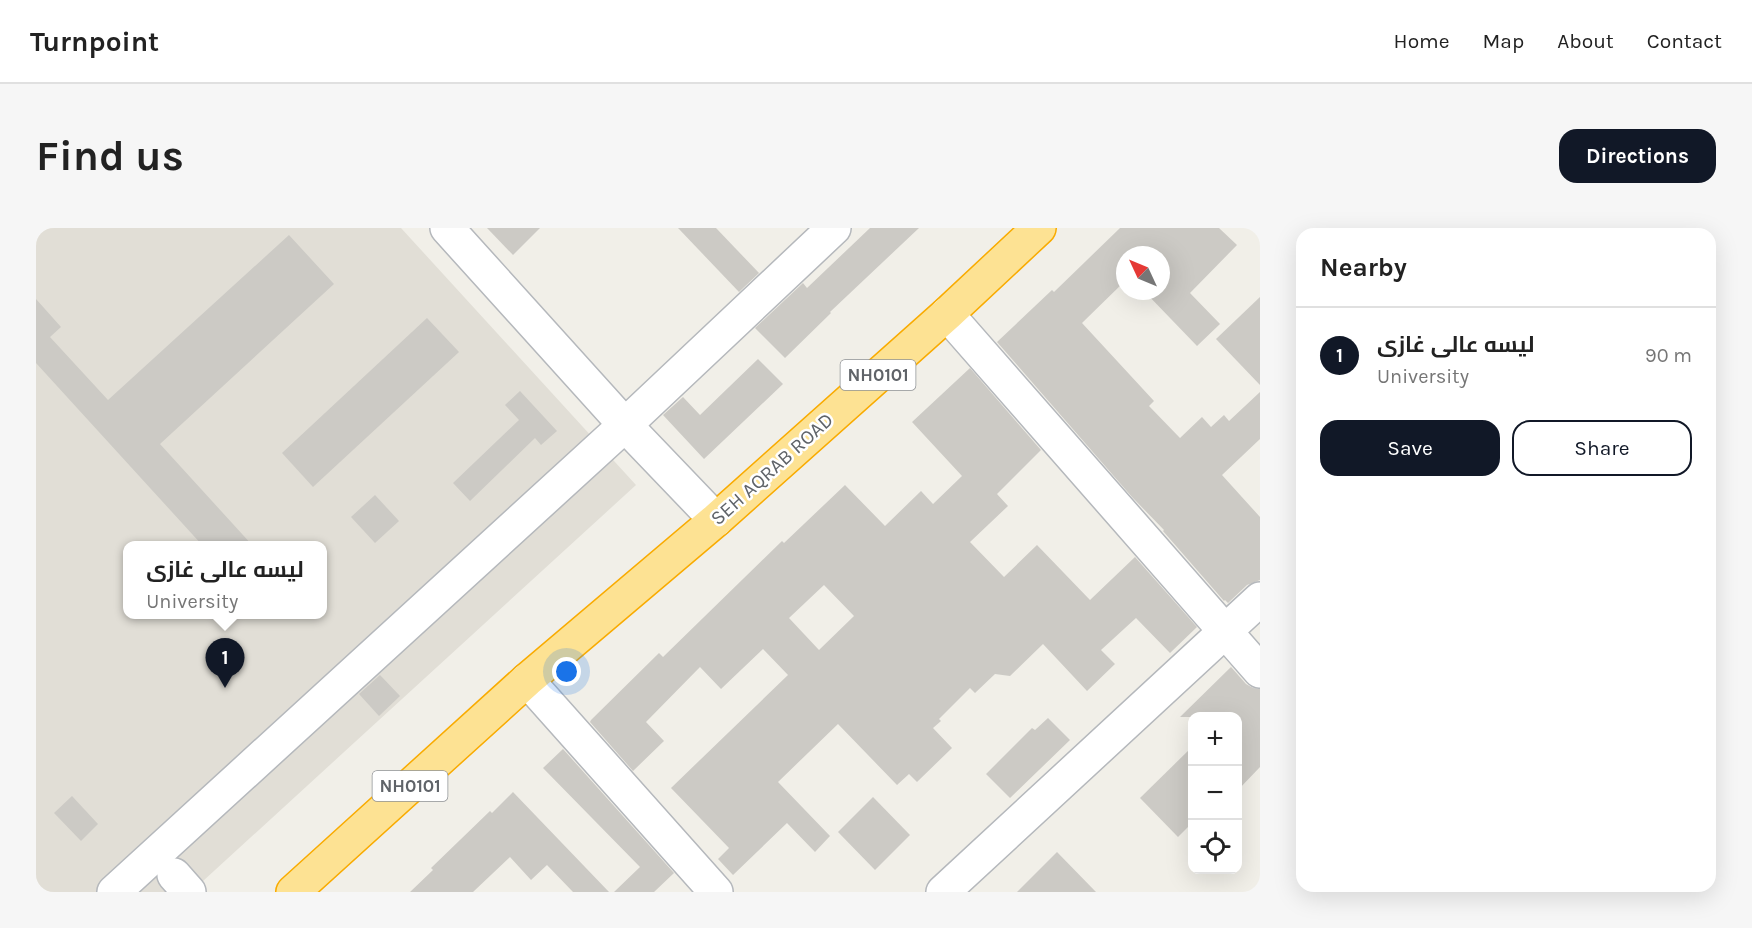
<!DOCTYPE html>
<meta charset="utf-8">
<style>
body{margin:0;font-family:Karla,Cairo,sans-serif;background:#f6f6f6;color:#222}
.controls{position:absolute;right:18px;bottom:18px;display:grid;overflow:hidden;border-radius:12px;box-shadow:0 6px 24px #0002}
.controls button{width:54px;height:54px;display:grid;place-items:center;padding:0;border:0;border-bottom:2px solid #e0e0e0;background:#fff;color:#222;font:30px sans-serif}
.compass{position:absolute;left:1080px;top:18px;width:54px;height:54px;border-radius:50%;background:#fff;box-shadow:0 6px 24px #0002;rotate:314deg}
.you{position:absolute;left:531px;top:444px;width:21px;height:21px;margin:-15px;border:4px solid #fff;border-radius:50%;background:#1a73e8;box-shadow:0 0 0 9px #1a73e833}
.badge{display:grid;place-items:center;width:39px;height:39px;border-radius:50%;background:#111827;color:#fff;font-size:20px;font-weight:700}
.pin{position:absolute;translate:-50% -50px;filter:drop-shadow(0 2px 3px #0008)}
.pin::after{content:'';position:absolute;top:32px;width:21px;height:18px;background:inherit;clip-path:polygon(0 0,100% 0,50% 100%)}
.popup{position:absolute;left:87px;top:313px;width:204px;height:78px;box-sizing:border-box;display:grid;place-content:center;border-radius:12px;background:#fff;filter:drop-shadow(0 2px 4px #0005);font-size:20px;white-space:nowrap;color:#767676}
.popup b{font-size:22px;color:#222}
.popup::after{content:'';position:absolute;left:50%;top:100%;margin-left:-12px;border:12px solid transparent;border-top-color:#fff}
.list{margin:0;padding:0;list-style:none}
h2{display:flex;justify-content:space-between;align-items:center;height:78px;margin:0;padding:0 24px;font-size:26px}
h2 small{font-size:20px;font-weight:400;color:#767676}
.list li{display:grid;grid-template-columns:39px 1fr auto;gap:18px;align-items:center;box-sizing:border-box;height:96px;padding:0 24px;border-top:2px solid #e0e0e0}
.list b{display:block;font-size:22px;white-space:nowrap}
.list p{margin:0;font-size:20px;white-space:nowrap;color:#767676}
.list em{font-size:20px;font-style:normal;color:#767676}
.actions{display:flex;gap:12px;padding:18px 24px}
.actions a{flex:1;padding:14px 0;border:2px solid #111827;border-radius:18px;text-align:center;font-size:21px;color:#111827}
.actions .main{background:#111827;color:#fff}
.icon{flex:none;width:33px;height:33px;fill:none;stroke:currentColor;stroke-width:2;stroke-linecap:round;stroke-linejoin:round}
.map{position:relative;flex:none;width:1224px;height:664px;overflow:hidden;border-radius:18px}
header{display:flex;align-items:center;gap:36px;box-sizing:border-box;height:84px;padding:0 30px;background:#fff;border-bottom:2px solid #e0e0e0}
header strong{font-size:28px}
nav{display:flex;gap:33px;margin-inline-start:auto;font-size:21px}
.intro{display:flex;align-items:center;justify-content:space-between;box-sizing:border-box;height:144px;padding:0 36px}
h1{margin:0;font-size:42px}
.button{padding:15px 27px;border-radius:18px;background:#111827;color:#fff;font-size:21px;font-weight:700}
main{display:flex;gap:36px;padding:0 36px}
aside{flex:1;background:#fff;border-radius:18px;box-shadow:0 6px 24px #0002}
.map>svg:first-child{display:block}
.education{fill:#e1ded6;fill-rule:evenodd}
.building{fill:#cccac5;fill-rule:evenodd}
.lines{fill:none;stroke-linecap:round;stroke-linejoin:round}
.minor-casing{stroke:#b5b8bc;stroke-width:36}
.highway-casing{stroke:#f9ab00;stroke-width:36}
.minor{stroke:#fff;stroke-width:33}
.highway{stroke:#fde293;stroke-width:33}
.labels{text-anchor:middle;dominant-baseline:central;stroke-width:5;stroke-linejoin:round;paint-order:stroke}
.shield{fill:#fff;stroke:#8f9295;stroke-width:1.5}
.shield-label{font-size:18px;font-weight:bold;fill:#5f6368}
.street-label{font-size:20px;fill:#5f6368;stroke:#fff}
</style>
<header>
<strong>Turnpoint</strong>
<nav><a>Home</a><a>Map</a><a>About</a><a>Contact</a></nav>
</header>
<div class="intro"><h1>Find us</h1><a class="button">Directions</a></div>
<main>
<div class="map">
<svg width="1224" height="664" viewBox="0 0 1224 664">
<rect width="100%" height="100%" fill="#f1efe8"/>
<path class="education" d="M0,0H365L600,257L155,664H0ZM92,318H286V386H92Z"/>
<g class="building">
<polygon points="451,0 504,0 477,27"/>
<polygon points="642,0 680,0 723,45 703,64"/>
<polygon points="834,0 883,0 794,84 795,85 749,130 719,100 767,55 771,60"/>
<polygon points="1084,0 1183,0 1201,17 1154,65 1184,96 1161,118 1108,63 1125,63 1125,27 1089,27 1089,53 1046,95 1118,173 1113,178 1144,210 1166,189 1175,199 1188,187 1193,193 1224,164 1224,211 1186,247 1224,289 1224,352 1211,357 1192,375 1189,372 1188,373 1127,303 1128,302 1096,269 961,114 1016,62 1018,64"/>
<polygon points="253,7 298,56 124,216 217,318 167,318 0,135 0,71 25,99 14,109 72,172"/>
<polygon points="1224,69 1224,157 1180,111"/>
<polygon points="391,90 423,124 277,259 246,225"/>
<polygon points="722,131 747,156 668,231 627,187 647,169 664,187"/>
<path d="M934,140L1005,222L961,266L972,278L934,314L968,349L1001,317L1054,372L1099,329L1161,399L1134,425L1100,390L1065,422L1079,436L1051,463L1007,416L974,448L959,446L939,465L934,460L903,491L905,493L897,500L916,520L881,554L873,546L861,557L802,496L742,554L794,608L779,624L751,595L697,647L682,631L693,620L635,560L752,447L727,421L685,461L664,439L610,494L628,513L597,543L554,494L555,492L623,425L627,429L746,313L748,315L809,257L849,298L885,263L897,276L926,248L876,194ZM788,357L818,388L783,422L753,390Z"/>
<polygon points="484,163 521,203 505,217 499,210 434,273 417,255 483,192 469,177"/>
<polygon points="339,267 363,293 339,315 315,289"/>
<polygon points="1195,439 1210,456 1217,460 1224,461 1224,539 1202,562 1202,489 1144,489"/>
<polygon points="344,447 364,468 343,488 323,466"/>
<polygon points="1012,490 1034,512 974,570 950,546 996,500 999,502"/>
<polygon points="1156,519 1156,595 1142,609 1104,570"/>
<polygon points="527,521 638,645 618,664 578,664 604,639 507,540"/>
<polygon points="477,564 573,664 537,664 511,637 495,652 474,629 437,664 374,664 397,642 395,640 454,583 456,585"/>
<polygon points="36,568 62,596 45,613 18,585"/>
<polygon points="837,569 874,607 839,642 802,604"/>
<polygon points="1021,624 1060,664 981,664"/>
</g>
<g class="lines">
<g class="minor-casing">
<g id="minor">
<polyline points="411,0 589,197 680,292"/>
<polyline points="911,86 1224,443"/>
<polyline points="491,452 680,664"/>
<polyline points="138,647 153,664"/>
<polyline points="78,664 589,197 798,0"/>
<polyline points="907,664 1224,371"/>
</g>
</g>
<g class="highway-casing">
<polyline id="highway" points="257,664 491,452 680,292 911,86 1003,0"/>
</g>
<use href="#minor" class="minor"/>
<use href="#highway" class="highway"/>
</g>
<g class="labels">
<g class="shield">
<rect x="804.5" y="132" width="75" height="30" rx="4.5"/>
<rect x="336.5" y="543" width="75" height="30" rx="4.5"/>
</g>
<g class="shield-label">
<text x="842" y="147">NH0101</text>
<text x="374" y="558">NH0101</text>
</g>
<g class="street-label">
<text transform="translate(736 241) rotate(-42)">SEH AQRAB ROAD</text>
</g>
</g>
</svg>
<div class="controls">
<button>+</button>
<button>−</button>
<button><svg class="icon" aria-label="locate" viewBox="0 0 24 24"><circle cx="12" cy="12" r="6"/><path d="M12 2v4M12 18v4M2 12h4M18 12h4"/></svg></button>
</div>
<svg class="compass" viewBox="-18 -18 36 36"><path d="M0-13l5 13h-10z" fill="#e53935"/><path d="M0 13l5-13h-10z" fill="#767676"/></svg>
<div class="you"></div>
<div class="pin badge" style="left:189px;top:460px">1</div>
<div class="popup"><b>لیسه عالی غازی</b>University</div>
</div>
<aside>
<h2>Nearby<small></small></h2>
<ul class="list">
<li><span class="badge">1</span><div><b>لیسه عالی غازی</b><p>University</p></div><em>90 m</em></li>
</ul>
<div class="actions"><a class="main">Save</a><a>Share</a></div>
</aside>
</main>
